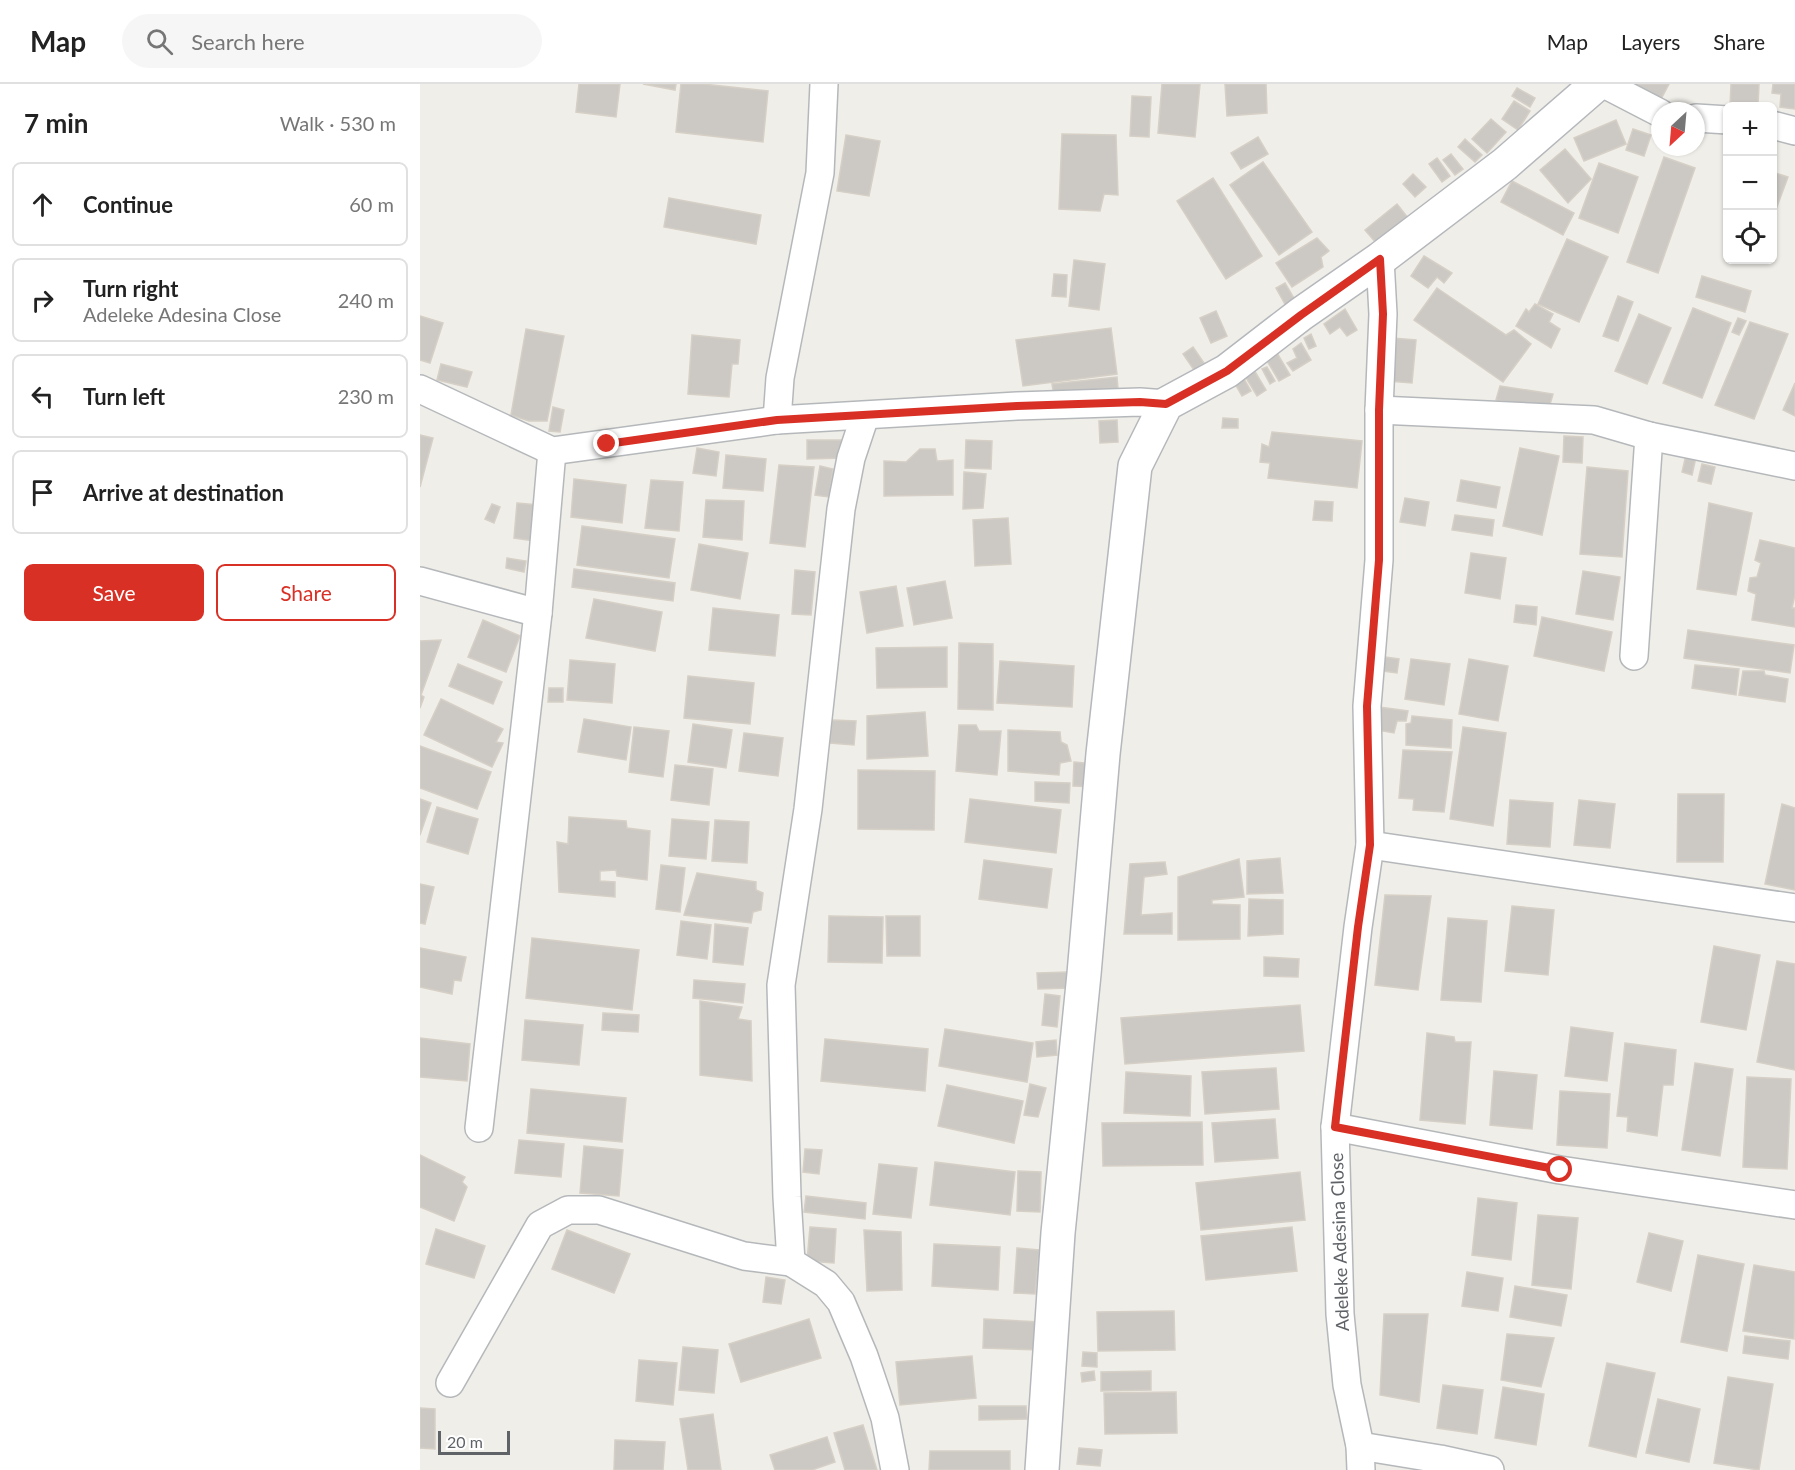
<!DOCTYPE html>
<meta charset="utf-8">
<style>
body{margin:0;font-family:Lato,sans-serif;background:#f6f6f6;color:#222}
.controls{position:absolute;right:18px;top:18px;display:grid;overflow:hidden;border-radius:9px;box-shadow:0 2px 4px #0004}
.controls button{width:54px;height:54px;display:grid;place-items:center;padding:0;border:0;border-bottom:2px solid #e0e0e0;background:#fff;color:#222;font:30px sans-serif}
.compass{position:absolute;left:1231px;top:18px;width:54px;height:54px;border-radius:50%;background:#fff;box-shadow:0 2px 4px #0004;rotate:206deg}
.scale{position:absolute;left:18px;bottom:15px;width:72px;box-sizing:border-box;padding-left:6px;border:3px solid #5f6367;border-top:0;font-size:16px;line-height:21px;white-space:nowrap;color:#5f6367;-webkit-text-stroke:4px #fff;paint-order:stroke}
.stop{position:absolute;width:18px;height:18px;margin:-14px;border:4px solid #d93025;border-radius:50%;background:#fff}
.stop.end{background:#d93025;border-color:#fff;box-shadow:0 2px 6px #0008}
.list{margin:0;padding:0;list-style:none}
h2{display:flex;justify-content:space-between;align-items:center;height:78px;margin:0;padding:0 24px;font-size:26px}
h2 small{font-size:20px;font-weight:400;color:#767676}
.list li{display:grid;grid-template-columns:39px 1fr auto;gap:18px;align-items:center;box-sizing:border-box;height:84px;margin:0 12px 12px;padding:0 12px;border:2px solid #e0e0e0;border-radius:9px}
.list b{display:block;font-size:22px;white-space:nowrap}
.list p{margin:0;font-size:20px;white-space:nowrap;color:#767676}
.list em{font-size:20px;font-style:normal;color:#767676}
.actions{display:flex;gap:12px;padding:18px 24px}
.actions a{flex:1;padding:14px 0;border:2px solid #d93025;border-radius:9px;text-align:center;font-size:21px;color:#d93025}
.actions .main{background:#d93025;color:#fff}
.icon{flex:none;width:33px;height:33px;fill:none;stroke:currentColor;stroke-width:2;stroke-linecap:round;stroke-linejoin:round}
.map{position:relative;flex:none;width:1375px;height:1386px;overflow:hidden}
header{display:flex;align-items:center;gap:36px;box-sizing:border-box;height:84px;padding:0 30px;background:#fff;border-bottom:2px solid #e0e0e0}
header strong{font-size:28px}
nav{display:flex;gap:33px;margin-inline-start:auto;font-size:21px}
.search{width:420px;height:54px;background:#f6f6f6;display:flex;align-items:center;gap:15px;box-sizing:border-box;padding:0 21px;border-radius:33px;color:#767676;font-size:22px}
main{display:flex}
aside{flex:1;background:#fff}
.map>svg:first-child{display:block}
.building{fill:#ccc9c4;stroke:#d5cfc6;stroke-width:1.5}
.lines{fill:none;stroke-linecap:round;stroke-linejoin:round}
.street-casing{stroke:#b5b8bb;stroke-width:30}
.secondary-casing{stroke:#b4b7bb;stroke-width:36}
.street{stroke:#fff;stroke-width:27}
.secondary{stroke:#fff;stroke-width:33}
.route{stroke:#d93025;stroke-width:8}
.labels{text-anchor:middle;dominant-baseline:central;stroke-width:6;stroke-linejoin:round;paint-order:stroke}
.street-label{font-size:18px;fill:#5f6367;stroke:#fff}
</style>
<header>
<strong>Map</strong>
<div class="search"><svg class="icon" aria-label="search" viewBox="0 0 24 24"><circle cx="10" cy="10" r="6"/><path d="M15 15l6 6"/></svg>Search here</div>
<nav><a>Map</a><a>Layers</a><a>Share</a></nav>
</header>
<main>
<aside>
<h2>7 min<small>Walk · 530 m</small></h2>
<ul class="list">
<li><svg class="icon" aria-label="ahead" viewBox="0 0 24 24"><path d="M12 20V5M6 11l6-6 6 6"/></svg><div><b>Continue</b></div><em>60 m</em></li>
<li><svg class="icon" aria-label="right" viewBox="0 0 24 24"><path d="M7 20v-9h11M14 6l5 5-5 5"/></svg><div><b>Turn right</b><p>Adeleke Adesina Close</p></div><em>240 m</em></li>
<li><svg class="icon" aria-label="left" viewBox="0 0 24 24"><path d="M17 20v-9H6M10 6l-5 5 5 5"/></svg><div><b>Turn left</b></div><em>230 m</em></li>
<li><svg class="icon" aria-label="arrive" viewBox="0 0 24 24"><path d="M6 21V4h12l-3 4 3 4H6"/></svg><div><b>Arrive at destination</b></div></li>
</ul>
<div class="actions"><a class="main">Save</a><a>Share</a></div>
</aside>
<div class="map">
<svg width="1375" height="1386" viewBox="0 0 1375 1386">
<rect width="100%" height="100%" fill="#f0eee8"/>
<g class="building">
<polygon points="159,0 200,0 196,33 156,28"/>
<polygon points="223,0 256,0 255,6"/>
<polygon points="261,0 283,0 348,7 343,58 256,48"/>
<polygon points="742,0 780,0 775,53 738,49"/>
<polygon points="805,0 846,0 847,29 807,32"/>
<polygon points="1217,0 1249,0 1240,17 1215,3"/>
<polygon points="1311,0 1339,0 1338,22 1310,22"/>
<polygon points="1353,0 1375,0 1375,25 1360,23 1361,10 1352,9"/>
<polygon points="1097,4 1115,14 1110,23 1092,12"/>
<polygon points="712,12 731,13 729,53 710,52"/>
<polygon points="1094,17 1110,27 1098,46 1082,35"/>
<polygon points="1071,35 1086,48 1067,69 1052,55"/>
<polygon points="1196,36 1206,60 1164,77 1154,54"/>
<polygon points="1213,45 1231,51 1224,72 1206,66"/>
<polygon points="642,50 696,51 698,111 684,110 680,127 639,125"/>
<polygon points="426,51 460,57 449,112 417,107"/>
<polygon points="838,53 848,70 821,85 811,69"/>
<polygon points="1045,55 1062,71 1055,78 1038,63"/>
<polygon points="1145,65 1171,95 1148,119 1120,86"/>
<polygon points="1031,70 1043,85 1035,91 1023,76"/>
<polygon points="1244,73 1275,84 1238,189 1207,178"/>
<polygon points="1017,74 1030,92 1022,98 1009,80"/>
<polygon points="843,78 892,148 859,171 810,101"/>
<polygon points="1179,79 1218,93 1198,149 1159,134"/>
<polygon points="1352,88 1368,93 1352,136"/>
<polygon points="993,90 1006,103 995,113 983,100"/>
<polygon points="793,94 842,172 806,195 757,117"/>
<polygon points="1092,97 1154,129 1143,151 1081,118"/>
<polygon points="249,114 341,131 336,160 244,143"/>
<polygon points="977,120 988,134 957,160 945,146"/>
<polygon points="897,154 909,167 901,173 903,183 872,203 856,179"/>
<polygon points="1147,155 1188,173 1159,238 1118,220"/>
<polygon points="1004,172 1032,189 1024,199 1017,193 1008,204 991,192"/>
<polygon points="654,176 685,180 679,226 649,222"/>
<polygon points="634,190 647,191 646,213 632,212"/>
<polygon points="1282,192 1331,207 1325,228 1276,213"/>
<polygon points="865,199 875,216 866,222 856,204"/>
<polygon points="1017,204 1086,251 1094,246 1111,260 1083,298 994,236"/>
<polygon points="1198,212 1213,218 1198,257 1183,252"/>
<polygon points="1115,220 1133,230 1129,238 1140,245 1131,264 1096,242 1106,225 1109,228"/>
<polygon points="1273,224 1311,239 1282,314 1243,299"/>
<polygon points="925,225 937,246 927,252 920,243 910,250 904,240"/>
<polygon points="796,227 807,252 791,259 780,234"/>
<polygon points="1219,230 1251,244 1227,300 1195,287"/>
<polygon points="0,232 23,239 10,279 0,276"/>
<polygon points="1318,234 1326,237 1319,251 1312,248"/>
<polygon points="1330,238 1368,250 1334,335 1295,321"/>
<polygon points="691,244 697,290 603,302 596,256"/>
<polygon points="106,245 144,252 127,337 109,337 91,331"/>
<polygon points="891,250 896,262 889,265 884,254"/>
<polygon points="272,251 320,256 318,280 312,280 309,313 268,310"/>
<polygon points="972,254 996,256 992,299 968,297"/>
<polygon points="881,259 891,276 873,287 867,279 877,274 873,265"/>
<polygon points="773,263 784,279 774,286 763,270"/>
<polygon points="857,269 870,291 859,297 846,275"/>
<polygon points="21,280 52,288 47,303 17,296"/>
<polygon points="847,283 855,297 850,300 842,285"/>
<polygon points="834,286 846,306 837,312 825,292"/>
<polygon points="697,293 698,305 634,312 632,300"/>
<polygon points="823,293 831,307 822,312 814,298"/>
<polygon points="1375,299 1375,332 1363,326"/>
<polygon points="1080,302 1133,310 1129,324 1076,316"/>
<polygon points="133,323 144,326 140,348 129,347"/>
<polygon points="803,334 818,335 818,344 802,344"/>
<polygon points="697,336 698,358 680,359 679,337"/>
<polygon points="852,348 942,357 937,404 848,394 850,379 840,378 842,360 849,363"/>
<polygon points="0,351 13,354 0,403"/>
<polygon points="1144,352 1163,353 1162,379 1143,378"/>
<polygon points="387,356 423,356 424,374 387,375"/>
<polygon points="546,356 572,357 571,385 545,384"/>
<polygon points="277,364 299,368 296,392 273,389"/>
<polygon points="1100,364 1139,372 1122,451 1083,442"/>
<polygon points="500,365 515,365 517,377 533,376 533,411 464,412 464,377 486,378"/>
<polygon points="306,371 346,375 343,407 303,404"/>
<polygon points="1266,371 1276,373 1272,391 1262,388"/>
<polygon points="1282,380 1295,383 1291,400 1278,397"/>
<polygon points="359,381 394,383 385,463 350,459"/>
<polygon points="400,382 413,385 409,413 395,411"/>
<polygon points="1167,383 1208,387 1202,473 1160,470"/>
<polygon points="544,388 566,390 563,424 543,425"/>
<polygon points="154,395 206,401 202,439 151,433"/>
<polygon points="231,396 263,398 259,447 225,444"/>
<polygon points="1041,396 1080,403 1076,424 1037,417"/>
<polygon points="985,414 1009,418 1005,442 980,438"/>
<polygon points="286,416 324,417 322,456 283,453"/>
<polygon points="895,417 913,418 912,437 893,436"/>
<polygon points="97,419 118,421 114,457 94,454"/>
<polygon points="1289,419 1332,429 1316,511 1277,505"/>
<polygon points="72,420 80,423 74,439 65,435"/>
<polygon points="1035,431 1074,436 1072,452 1032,446"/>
<polygon points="588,434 591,480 555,482 553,436"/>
<polygon points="162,442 255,455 249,494 157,481"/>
<polygon points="1340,456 1375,464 1375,511 1372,524 1375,524 1375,543 1332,536 1336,510 1328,507 1330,494 1337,493 1341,479 1335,476"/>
<polygon points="279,460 328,469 320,515 271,506"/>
<polygon points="1051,469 1086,474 1080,515 1045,509"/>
<polygon points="87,474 106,477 104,488 86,484"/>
<polygon points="154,485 255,499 253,517 152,503"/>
<polygon points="375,486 395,488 391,531 372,530"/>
<polygon points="1163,487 1200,493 1193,536 1156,530"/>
<polygon points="525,497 532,534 494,541 487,504"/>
<polygon points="476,502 483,542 447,549 440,508"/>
<polygon points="174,515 242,528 235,567 166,554"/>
<polygon points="1096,521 1117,523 1116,541 1094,538"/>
<polygon points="293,524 359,531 355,572 289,566"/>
<polygon points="1122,533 1192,548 1184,587 1114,572"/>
<polygon points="63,536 100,552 86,588 48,573"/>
<polygon points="1268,546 1374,561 1370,589 1264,574"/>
<polygon points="21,556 1,611 4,613 0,624 0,557"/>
<polygon points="539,559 573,560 573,626 538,625"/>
<polygon points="527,563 527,603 457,604 456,564"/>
<polygon points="965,573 979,575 977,589 963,587"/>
<polygon points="991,575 1030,580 1024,621 985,615"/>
<polygon points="1049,575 1088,582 1078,637 1039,630"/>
<polygon points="150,576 195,580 192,619 147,616"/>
<polygon points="580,577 654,582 652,623 577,619"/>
<polygon points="38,580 82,598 73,620 29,602"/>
<polygon points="1275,581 1319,585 1316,611 1272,604"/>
<polygon points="1323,587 1344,587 1345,591 1368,595 1365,618 1319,611"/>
<polygon points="268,592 334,599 330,640 264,634"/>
<polygon points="129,604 143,604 143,618 128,618"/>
<polygon points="21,615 83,645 76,658 83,659 72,683 4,651"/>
<polygon points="959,623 988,627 986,637 977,637 974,649 957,646"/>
<polygon points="505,628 508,672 447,675 447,632"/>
<polygon points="992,632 1032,636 1031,664 986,661 986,640 991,639"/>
<polygon points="164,635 211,643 206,676 158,668"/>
<polygon points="412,636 436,637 434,661 410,659"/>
<polygon points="273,640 312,646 306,684 268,678"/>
<polygon points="539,641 556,641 559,647 581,647 577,691 536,687"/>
<polygon points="214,643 249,647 243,693 209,688"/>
<polygon points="1043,643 1086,649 1073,742 1030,735"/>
<polygon points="588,646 640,648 641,658 647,661 651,677 640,679 639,691 588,687"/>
<polygon points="324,649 363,654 358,692 319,687"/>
<polygon points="0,662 71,688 57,725 0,704"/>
<polygon points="983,666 1032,668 1024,728 993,726 994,715 979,714"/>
<polygon points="654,678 675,680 674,703 653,702"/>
<polygon points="255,681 293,685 289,721 251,716"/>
<polygon points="438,686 515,687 514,746 438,745"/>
<polygon points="615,698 650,699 649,719 615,717"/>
<polygon points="1258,710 1304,710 1303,778 1257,778"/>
<polygon points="0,715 11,719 0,751"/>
<polygon points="550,715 641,726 636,769 545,758"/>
<polygon points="1090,716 1133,719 1130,763 1087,760"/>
<polygon points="1159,716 1195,720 1190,764 1154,761"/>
<polygon points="1362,720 1375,724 1375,806 1345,800"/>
<polygon points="17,723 58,735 48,770 7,758"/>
<polygon points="149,733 206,737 207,744 230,747 227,796 197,792 196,786 180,787 180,797 195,798 195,813 139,808 137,758 148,760"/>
<polygon points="252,735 289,738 286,775 249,772"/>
<polygon points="295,736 329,738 327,779 292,777"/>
<polygon points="860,774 863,809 827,810 827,777"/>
<polygon points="819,775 824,813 792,816 792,820 820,821 820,855 758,856 758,793"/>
<polygon points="564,776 632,785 627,824 559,815"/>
<polygon points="745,778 747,790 724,793 721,831 752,829 752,850 704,850 710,780"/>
<polygon points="241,781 265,784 260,828 236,825"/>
<polygon points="277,789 336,798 336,806 343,809 341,826 333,828 331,839 264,831"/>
<polygon points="0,800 14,803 5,840 0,839"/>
<polygon points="965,811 1011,812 998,906 955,901"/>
<polygon points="829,815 863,816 863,850 828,852"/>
<polygon points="1092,822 1134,826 1128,891 1085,887"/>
<polygon points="409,832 463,833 462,879 408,878"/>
<polygon points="466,832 500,832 500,872 467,872"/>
<polygon points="1028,834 1067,837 1061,918 1021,916"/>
<polygon points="261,837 291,841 287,875 257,871"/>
<polygon points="295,840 328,844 323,881 293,878"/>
<polygon points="112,854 219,866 212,926 106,914"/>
<polygon points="1294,862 1340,871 1326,946 1281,938"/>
<polygon points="0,864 46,873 41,897 34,896 32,910 0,903"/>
<polygon points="844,873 879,875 878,893 844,892"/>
<polygon points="1357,877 1375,880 1375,986 1337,978"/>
<polygon points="649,888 650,904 618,905 617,889"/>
<polygon points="274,896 325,900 323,919 273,914"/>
<polygon points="625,910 640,912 637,943 622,941"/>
<polygon points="280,917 322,923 318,935 331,937 332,997 280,991"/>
<polygon points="880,921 884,967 705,980 701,934"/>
<polygon points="183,929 219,931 218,948 182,946"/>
<polygon points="105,936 163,941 159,981 102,976"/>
<polygon points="1151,943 1193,949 1187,997 1145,992"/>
<polygon points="525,945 613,959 607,998 519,982"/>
<polygon points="1007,949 1034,953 1035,958 1051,958 1045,1040 1000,1036"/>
<polygon points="0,954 50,960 47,997 0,993"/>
<polygon points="405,955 508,965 505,1007 401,997"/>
<polygon points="636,956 637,971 617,973 616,958"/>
<polygon points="1205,959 1256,966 1253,1001 1243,1001 1237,1052 1207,1047 1208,1033 1197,1032"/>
<polygon points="1275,979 1313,985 1300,1072 1262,1066"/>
<polygon points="856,984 859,1025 785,1030 782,988"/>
<polygon points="1074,987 1117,991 1112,1045 1070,1041"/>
<polygon points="706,988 771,992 770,1032 704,1029"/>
<polygon points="1327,993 1371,995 1367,1085 1323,1083"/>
<polygon points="610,1000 626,1004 618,1033 604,1031"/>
<polygon points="527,1001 603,1017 594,1059 518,1042"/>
<polygon points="111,1005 206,1014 202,1058 107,1049"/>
<polygon points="1140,1007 1190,1010 1187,1064 1137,1061"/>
<polygon points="855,1035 858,1074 795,1078 792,1039"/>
<polygon points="782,1038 783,1081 683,1082 682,1039"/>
<polygon points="99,1056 144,1060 141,1093 95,1089"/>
<polygon points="164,1062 203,1066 199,1112 160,1109"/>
<polygon points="385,1065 402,1066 399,1090 383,1088"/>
<polygon points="0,1071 45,1093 42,1098 47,1103 34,1137 0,1123"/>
<polygon points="515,1078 595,1088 590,1131 510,1121"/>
<polygon points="459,1080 497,1084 491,1134 453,1130"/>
<polygon points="598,1087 621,1088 620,1128 597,1127"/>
<polygon points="880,1088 885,1136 781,1146 776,1099"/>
<polygon points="386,1112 446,1119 445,1135 384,1128"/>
<polygon points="1058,1114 1097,1119 1091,1176 1052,1171"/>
<polygon points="1118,1131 1158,1134 1151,1205 1112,1201"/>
<polygon points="390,1143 416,1145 414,1179 387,1177"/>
<polygon points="872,1143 877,1187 786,1196 781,1152"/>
<polygon points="16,1145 65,1162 54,1194 6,1180"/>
<polygon points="147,1146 210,1170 194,1209 132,1185"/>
<polygon points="444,1146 481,1148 482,1206 447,1207"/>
<polygon points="1229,1149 1263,1157 1251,1207 1217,1198"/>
<polygon points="514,1160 580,1163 578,1206 512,1202"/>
<polygon points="597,1164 619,1166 615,1210 594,1209"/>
<polygon points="1278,1171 1324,1180 1307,1267 1261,1258"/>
<polygon points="1334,1181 1375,1188 1374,1255 1323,1247"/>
<polygon points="1047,1188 1083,1194 1078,1227 1042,1222"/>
<polygon points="346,1193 365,1196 361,1220 343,1218"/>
<polygon points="1095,1202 1147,1211 1141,1242 1090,1233"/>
<polygon points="754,1227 755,1266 678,1267 677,1228"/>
<polygon points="964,1230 1008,1230 999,1318 960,1311"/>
<polygon points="389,1235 401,1274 321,1298 309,1260"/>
<polygon points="564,1235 621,1238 620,1266 563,1264"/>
<polygon points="1087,1250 1134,1254 1121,1303 1081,1296"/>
<polygon points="1325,1252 1370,1257 1368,1275 1323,1269"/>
<polygon points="263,1263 298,1266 294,1309 259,1306"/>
<polygon points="663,1268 677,1269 677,1283 662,1282"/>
<polygon points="552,1272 556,1314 480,1321 476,1278"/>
<polygon points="219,1276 257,1279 253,1321 216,1317"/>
<polygon points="1187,1279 1235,1289 1216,1373 1169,1362"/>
<polygon points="674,1287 675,1296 662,1298 661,1289"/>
<polygon points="731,1287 731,1306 681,1307 681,1288"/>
<polygon points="1308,1293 1353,1300 1339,1386 1294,1379"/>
<polygon points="1023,1301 1063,1306 1057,1350 1017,1344"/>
<polygon points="1083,1303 1124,1310 1116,1361 1075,1354"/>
<polygon points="756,1308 757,1349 685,1350 684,1309"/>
<polygon points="1238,1315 1280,1325 1269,1378 1226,1369"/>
<polygon points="559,1322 606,1322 607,1335 559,1336"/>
<polygon points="0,1324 15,1325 15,1365 0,1364"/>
<polygon points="293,1330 301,1386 268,1386 260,1335"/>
<polygon points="443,1341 457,1386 425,1386 414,1349"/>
<polygon points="407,1353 415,1378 392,1386 355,1386 350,1371"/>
<polygon points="195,1356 245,1358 243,1386 194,1386"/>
<polygon points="659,1364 682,1366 680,1382 657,1380"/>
<polygon points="510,1367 590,1367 590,1386 509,1386"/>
</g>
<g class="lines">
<g class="street-casing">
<g id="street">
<polyline points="1184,0 1240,29"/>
<polyline points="1276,34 1308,36"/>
<polyline points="1352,41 1375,47"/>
<polyline points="0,305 132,367 357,336 597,322 720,318 746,320"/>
<polyline points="959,326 1174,336 1229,352 1375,382"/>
<polyline points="445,332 431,374 421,425 388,725 361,901 367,1113 371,1178 406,1200 421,1218 444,1272 465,1334 475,1386"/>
<polyline points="357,336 360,294 400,89 404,0"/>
<polyline points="0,497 118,529"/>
<polyline points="1214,572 1229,352"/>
<polyline points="950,761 1375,824"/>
<polyline points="915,1043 1140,1086 1375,1121"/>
<polyline points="59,1044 118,529 132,367"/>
<polyline points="30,1299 120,1141 148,1126 179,1126 324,1172 371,1178"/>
<polyline points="940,1362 1020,1375 1070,1386"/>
<polyline points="941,1386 940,1362 927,1301 920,1230 915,1043 938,843 950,761 947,622 959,476 959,326 963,230 960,175"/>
</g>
</g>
<g class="secondary-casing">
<polyline id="secondary" points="622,1386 638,1149 664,890 683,670 715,382 746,320 807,287 881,230 960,175 1085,80 1177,0"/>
</g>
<use href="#street" class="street"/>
<use href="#secondary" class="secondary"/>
</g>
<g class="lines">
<polyline class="route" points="187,360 357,336 597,322 720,318 746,320 807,287 881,231 960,175 963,230 959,326 959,476 947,622 950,761 938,843 915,1043 1140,1086"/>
</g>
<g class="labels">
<g class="street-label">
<text transform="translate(919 1158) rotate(-92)">Adeleke Adesina Close</text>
</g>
</g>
</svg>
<div class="controls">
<button>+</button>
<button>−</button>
<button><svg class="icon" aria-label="locate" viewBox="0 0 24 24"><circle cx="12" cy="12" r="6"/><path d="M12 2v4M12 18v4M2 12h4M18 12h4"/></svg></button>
</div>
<svg class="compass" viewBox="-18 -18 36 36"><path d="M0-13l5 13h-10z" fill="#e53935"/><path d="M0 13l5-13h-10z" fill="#767676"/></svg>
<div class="scale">20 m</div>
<div class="stop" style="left:1140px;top:1086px"></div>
<div class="stop end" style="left:187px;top:360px"></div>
</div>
</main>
